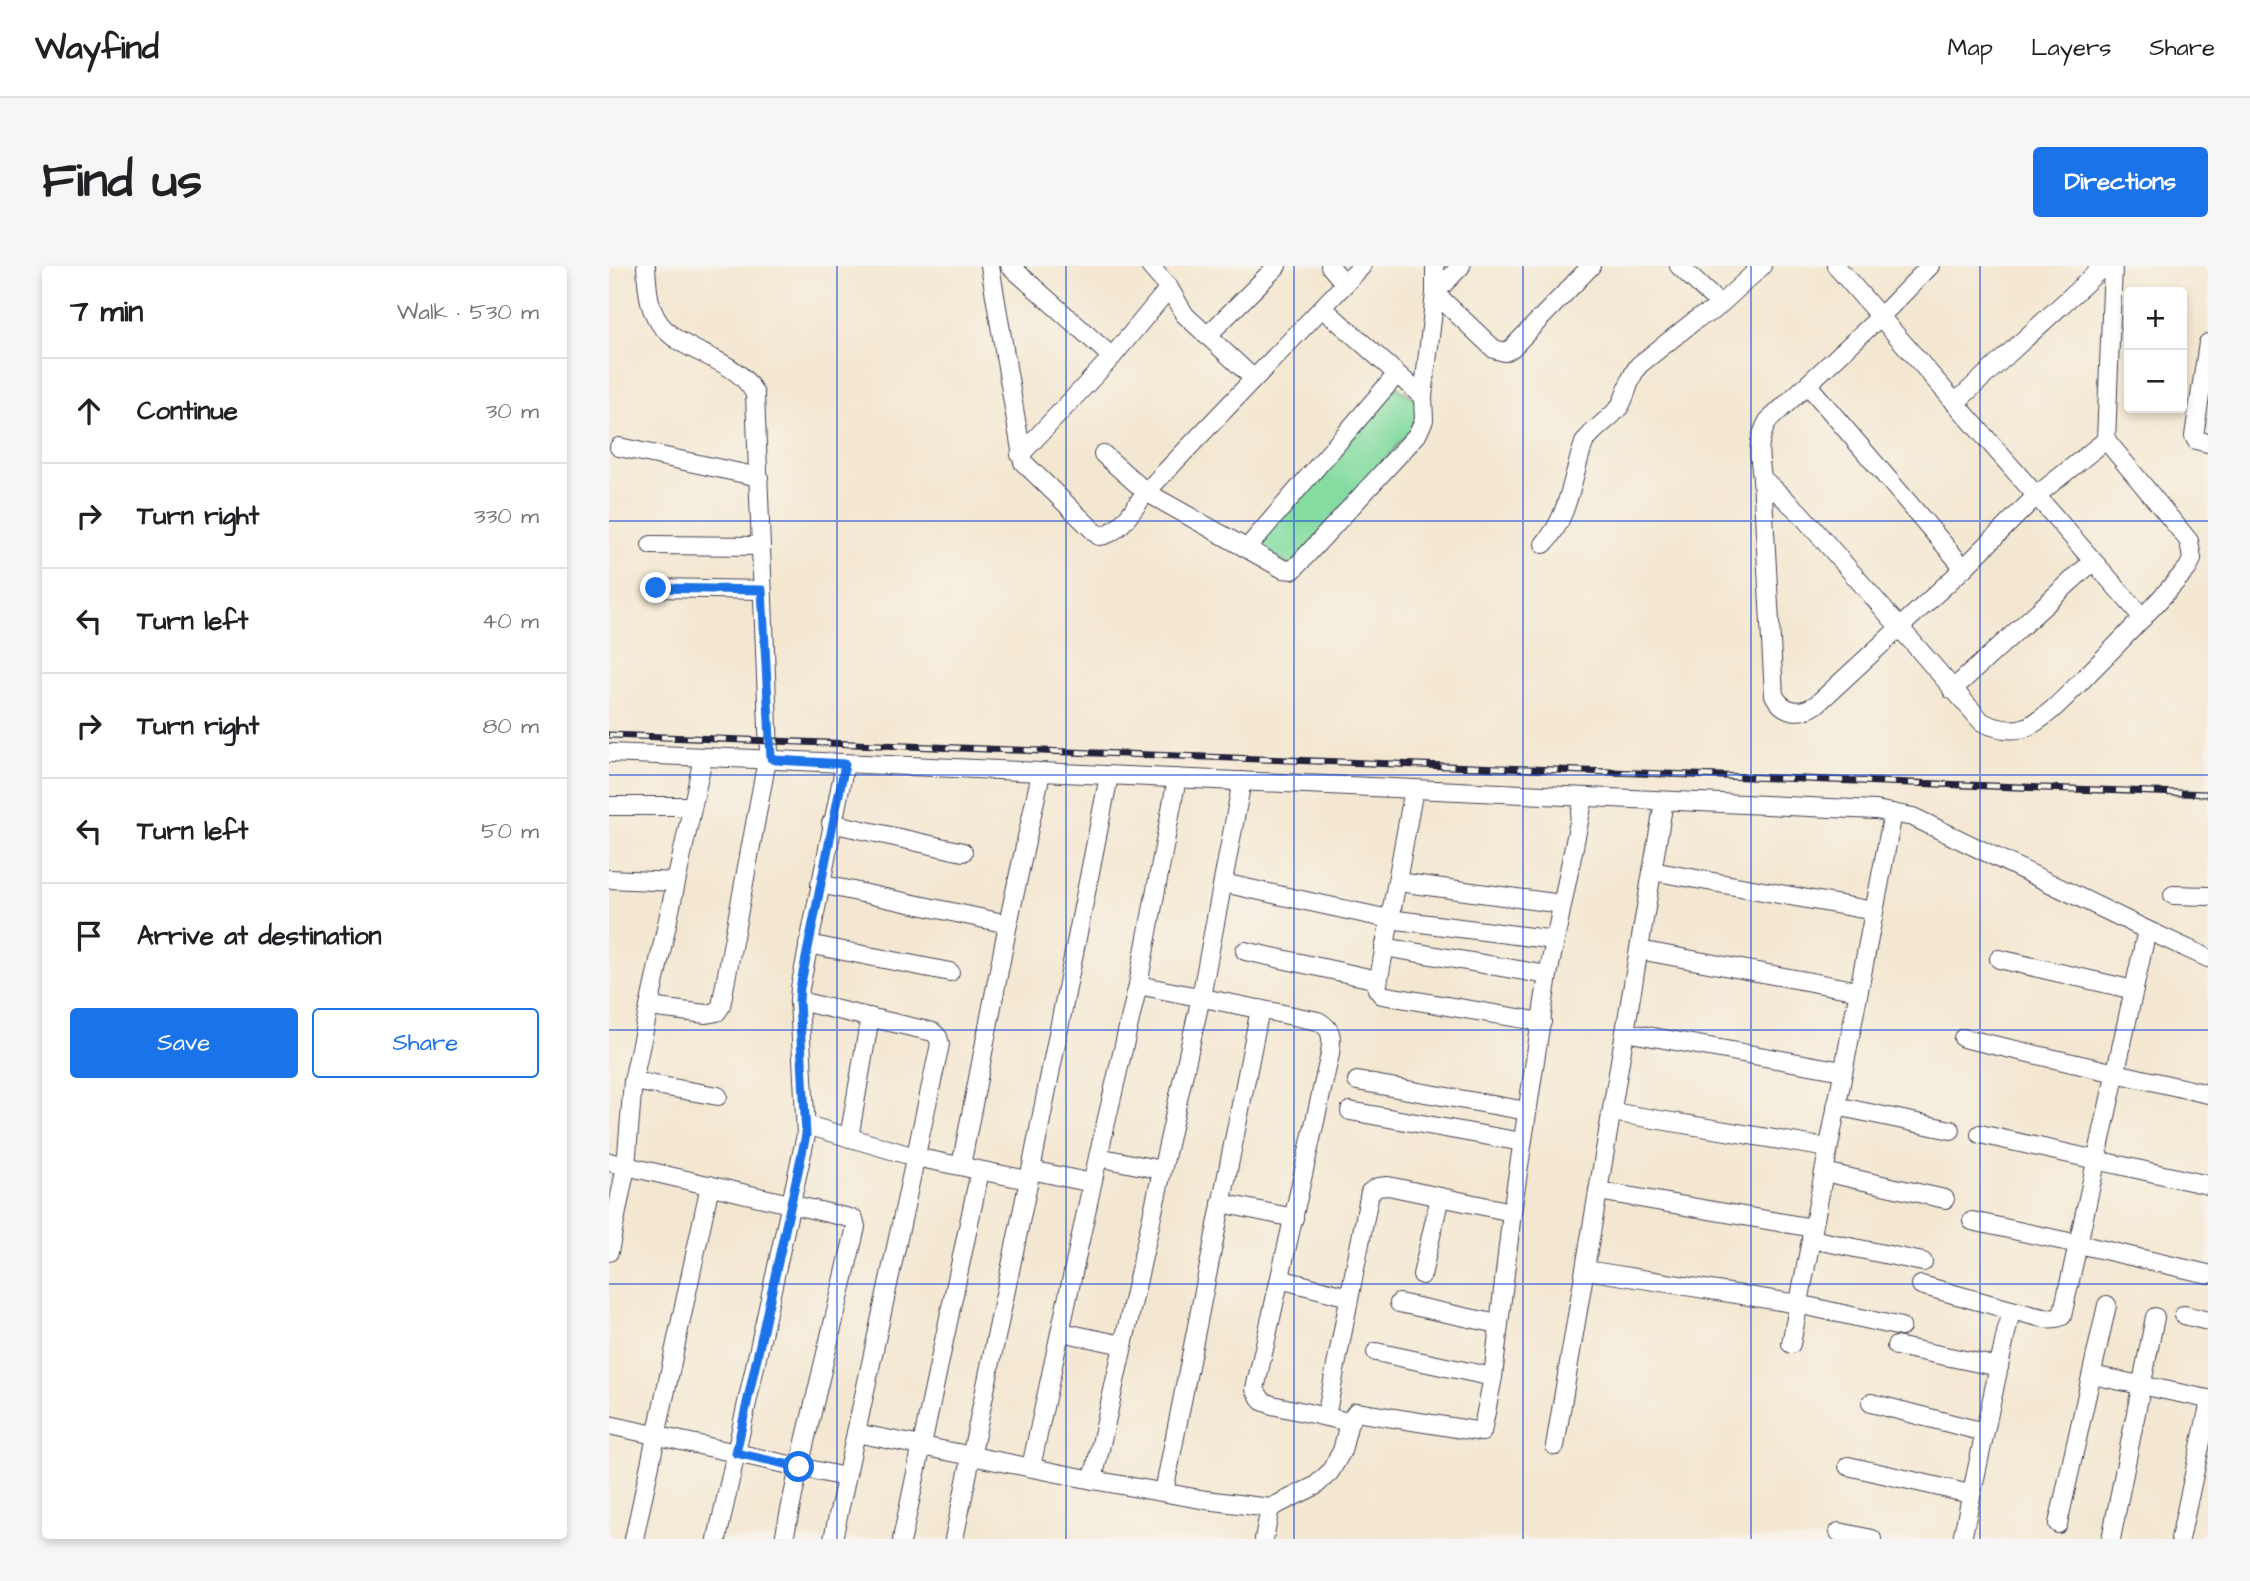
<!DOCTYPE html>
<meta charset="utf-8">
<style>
body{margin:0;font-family:"Architects Daughter",sans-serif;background:#f6f6f6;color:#202124}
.controls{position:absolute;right:21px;top:21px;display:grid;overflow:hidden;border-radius:7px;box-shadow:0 4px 10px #0003}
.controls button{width:63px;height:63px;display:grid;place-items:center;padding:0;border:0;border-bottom:2px solid #e0e0e0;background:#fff;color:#202124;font:35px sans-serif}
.stop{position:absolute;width:21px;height:21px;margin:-16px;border:5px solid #1a73e8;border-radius:50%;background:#fff}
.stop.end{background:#1a73e8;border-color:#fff;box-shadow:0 2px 7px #0008}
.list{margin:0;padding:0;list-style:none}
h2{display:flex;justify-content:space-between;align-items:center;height:91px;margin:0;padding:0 28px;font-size:30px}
h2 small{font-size:23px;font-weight:400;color:#757577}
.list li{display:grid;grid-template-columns:46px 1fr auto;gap:21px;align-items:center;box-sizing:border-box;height:105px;padding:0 28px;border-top:2px solid #e0e0e0}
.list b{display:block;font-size:26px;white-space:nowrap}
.list em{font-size:23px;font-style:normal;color:#757577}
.actions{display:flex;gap:14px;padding:21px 28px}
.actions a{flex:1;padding:16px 0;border:2px solid #1a73e8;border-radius:7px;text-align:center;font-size:24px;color:#1a73e8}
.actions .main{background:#1a73e8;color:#fff}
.icon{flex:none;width:38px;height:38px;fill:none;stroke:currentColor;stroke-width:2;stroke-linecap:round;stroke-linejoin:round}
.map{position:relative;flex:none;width:1599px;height:1273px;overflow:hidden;border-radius:7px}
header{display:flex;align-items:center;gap:42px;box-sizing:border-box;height:98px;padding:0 35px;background:#fff;border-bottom:2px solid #e0e0e0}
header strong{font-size:33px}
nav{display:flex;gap:38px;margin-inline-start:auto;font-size:24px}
.intro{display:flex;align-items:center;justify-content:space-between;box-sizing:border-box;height:168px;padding:0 42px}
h1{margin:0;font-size:49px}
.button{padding:18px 32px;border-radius:7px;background:#1a73e8;color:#fff;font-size:24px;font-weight:700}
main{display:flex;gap:42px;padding:0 42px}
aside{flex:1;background:#fff;border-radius:7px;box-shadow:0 4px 10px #0003}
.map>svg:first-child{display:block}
.green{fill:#84dca1;stroke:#537f6e;stroke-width:2}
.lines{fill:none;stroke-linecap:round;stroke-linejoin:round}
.minor-casing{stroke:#424052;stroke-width:20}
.minor{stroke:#fff;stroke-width:18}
.rail-casing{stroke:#22223b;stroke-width:7}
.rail{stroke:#f7f3e8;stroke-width:4.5;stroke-dasharray:13;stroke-linecap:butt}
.route{stroke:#1a73e8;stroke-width:9}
.grid{fill:none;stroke:#1d4ed8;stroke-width:2;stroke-opacity:0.55}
</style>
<header>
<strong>Wayfind</strong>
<nav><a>Map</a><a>Layers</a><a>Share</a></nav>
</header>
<div class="intro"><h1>Find us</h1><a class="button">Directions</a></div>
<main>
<aside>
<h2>7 min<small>Walk · 530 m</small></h2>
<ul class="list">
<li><svg class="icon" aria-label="ahead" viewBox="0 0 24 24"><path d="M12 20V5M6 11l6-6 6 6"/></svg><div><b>Continue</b></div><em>30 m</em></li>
<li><svg class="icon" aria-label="right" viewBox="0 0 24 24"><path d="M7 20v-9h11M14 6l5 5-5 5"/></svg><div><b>Turn right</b></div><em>330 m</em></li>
<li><svg class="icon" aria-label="left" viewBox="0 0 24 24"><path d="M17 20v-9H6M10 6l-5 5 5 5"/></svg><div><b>Turn left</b></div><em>40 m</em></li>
<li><svg class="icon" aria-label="right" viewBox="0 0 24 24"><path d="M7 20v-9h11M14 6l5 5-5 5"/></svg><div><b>Turn right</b></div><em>80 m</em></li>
<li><svg class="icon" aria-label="left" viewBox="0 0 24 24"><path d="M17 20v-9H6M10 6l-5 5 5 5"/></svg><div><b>Turn left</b></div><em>50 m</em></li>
<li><svg class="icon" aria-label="arrive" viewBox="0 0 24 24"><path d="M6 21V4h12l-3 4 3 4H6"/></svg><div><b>Arrive at destination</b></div></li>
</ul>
<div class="actions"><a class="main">Save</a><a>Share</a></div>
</aside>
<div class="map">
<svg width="1599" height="1273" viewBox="0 0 1599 1273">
<rect width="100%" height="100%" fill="#f7f3e8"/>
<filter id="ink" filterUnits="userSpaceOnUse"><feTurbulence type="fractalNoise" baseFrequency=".0143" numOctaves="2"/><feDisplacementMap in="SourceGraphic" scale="14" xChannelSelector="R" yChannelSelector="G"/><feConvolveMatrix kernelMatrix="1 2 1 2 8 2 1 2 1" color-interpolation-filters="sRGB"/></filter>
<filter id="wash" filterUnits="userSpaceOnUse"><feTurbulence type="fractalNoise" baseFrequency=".00686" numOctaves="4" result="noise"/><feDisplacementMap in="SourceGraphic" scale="28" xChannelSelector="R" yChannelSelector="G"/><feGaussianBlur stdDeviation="1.57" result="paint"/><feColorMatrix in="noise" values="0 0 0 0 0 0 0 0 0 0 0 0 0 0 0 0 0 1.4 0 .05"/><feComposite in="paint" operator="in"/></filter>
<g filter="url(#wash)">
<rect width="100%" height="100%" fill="#f4e7d1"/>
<polygon class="green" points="787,121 806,132 812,153 681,301 648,277"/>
</g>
<g filter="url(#ink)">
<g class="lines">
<g class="minor-casing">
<g id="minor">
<path d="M37,0C38,15 38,29 43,43C60,90 124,85 146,128L160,487L162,492L167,494L1267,544L1304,551L1538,664L1599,692"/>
<path d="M381,0L414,196L490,270C511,269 526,240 537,226L753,0"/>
<polyline points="401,0 503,91 560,22"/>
<polyline points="541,0 560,22 576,49 644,112"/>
<polyline points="721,0 736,18"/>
<polyline points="852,0 826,27 885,83 896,86 903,82 982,0"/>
<polyline points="1070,0 1102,30"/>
<polyline points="1227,0 1534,352"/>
<path d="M1321,0L1272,50L1159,155C1147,177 1150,188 1153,212L1190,246L1373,456C1386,462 1400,466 1414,462C1436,456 1467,420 1483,404C1516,371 1548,337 1579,302L1583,293L1580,275L1497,174"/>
<polyline points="714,42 814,131 826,27 826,0"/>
<polyline points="598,70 668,0"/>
<polyline points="1599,77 1585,170 1587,174 1599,177"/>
<polyline points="1199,119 1355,302"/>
<polyline points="1346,137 1495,0"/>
<polyline points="10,181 150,211"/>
<polyline points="494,188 537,226 674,303 684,304 808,169 815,154 814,131"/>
<polyline points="411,189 503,91"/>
<path d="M1153,212L1165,429C1174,447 1192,449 1208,438L1355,302L1428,229L1497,174L1504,0"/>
<path d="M935,278C960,251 963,211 975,177C984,162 1001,154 1011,140C1019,127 1019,112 1030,99L1089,52L1104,45L1153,0"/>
<polyline points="42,279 151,280"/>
<polyline points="639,281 788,108"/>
<polyline points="47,322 153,324"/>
<polyline points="1343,424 1483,296"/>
<polyline points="0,487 167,494"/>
<polyline points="805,523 768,723 773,729 933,756"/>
<polyline points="0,540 83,540"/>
<polyline points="222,557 354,586"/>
<polyline points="1043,605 1265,645"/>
<polyline points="0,613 66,616"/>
<polyline points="789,616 953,638"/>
<polyline points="614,617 780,653 946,674"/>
<polyline points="211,618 399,658"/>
<polyline points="1564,629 1599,630"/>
<polyline points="1538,664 1469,978 1599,1008"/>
<polyline points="199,678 341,706"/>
<polyline points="775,681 939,709"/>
<polyline points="1030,684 1250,725"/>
<polyline points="636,685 769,714"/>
<polyline points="1390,693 1525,724"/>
<path d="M529,719L709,755C724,763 723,772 721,788L646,1123L653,1135L663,1139L740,1156"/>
<polyline points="190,735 324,766 329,771 331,778 224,1273"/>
<polyline points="40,741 97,748 108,746 112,740 158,494"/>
<polyline points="1016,766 1234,805"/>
<polyline points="1354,772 1599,828"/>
<polyline points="24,815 94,492"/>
<polyline points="748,815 918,845"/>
<polyline points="1227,840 1342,864"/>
<polyline points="741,845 913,876"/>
<polyline points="1003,846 1219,882"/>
<polyline points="198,859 306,891 419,914"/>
<polyline points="1371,868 1599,919"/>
<polyline points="240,872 261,751"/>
<polyline points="489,891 553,904"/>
<polyline points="0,896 245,953 247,961 190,1201 236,1211"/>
<polyline points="352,900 399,658 432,507"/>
<polyline points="422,904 483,917"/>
<polyline points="1215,906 1336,933"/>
<polyline points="989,925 1204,962"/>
<polyline points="612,937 685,952"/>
<polyline points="1202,973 1314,996"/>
<polyline points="0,986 17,900 24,815 109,830"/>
<polyline points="977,1004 1189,1038 1292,1061"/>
<polyline points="813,1009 831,931"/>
<polyline points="671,1013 740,1031"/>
<polyline points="1312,1019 1402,1044"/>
<polyline points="790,1037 889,1058"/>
<polyline points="1575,1049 1599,1055"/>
<polyline points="452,1066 514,1079"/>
<polyline points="1182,1078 1284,547"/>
<polyline points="1287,1080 1390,1101"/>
<polyline points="767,1086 884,1111"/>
<polyline points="1483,1109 1599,1133"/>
<polyline points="1262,1137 1375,1166"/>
<polyline points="717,1151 761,926 769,921 779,920 903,946"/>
<polyline points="0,1159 190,1201 175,1273"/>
<polyline points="247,1167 484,1214 597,1234 661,1242 706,1220 721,1206 733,1185 740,1156 747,1146 873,1166 884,1111 903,946 939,709 975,531"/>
<polyline points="946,1180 1055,535"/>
<polyline points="1239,1200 1361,1228"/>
<polyline points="422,1201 489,891 529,719 568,512"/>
<polyline points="484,1214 592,731 633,515"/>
<polyline points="555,1226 651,743"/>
<polyline points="1449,1258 1498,1039"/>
<polyline points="1230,1266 1263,1273"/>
<polyline points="25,1273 101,919"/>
<polyline points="108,1273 197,869 190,735 191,722 236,498"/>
<polyline points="293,1273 371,905"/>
<polyline points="345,1273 422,904 500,510"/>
<polyline points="655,1273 661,1242"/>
<path d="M1353,1273L1402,1044C1417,1047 1440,1057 1453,1050L1469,978L1363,955"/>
<polyline points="1502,1273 1546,1051"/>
<polyline points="1571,1273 1599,1144"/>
</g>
</g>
<use href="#minor" class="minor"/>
<g class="rail-casing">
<polyline id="rail" points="0,469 1599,528"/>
</g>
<use href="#rail" class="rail"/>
</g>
</g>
<g class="lines" filter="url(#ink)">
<polyline class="route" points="47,322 153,324 162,492 167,494 236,498 191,722 190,735 197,869 127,1187 190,1201"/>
</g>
<path class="grid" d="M228,0V1273M457,0V1273M685,0V1273M914,0V1273M1142,0V1273M1371,0V1273M0,255H1599M0,509H1599M0,764H1599M0,1018H1599"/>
</svg>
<div class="controls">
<button>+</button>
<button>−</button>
</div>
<div class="stop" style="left:190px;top:1201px"></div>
<div class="stop end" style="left:47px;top:322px"></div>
</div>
</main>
